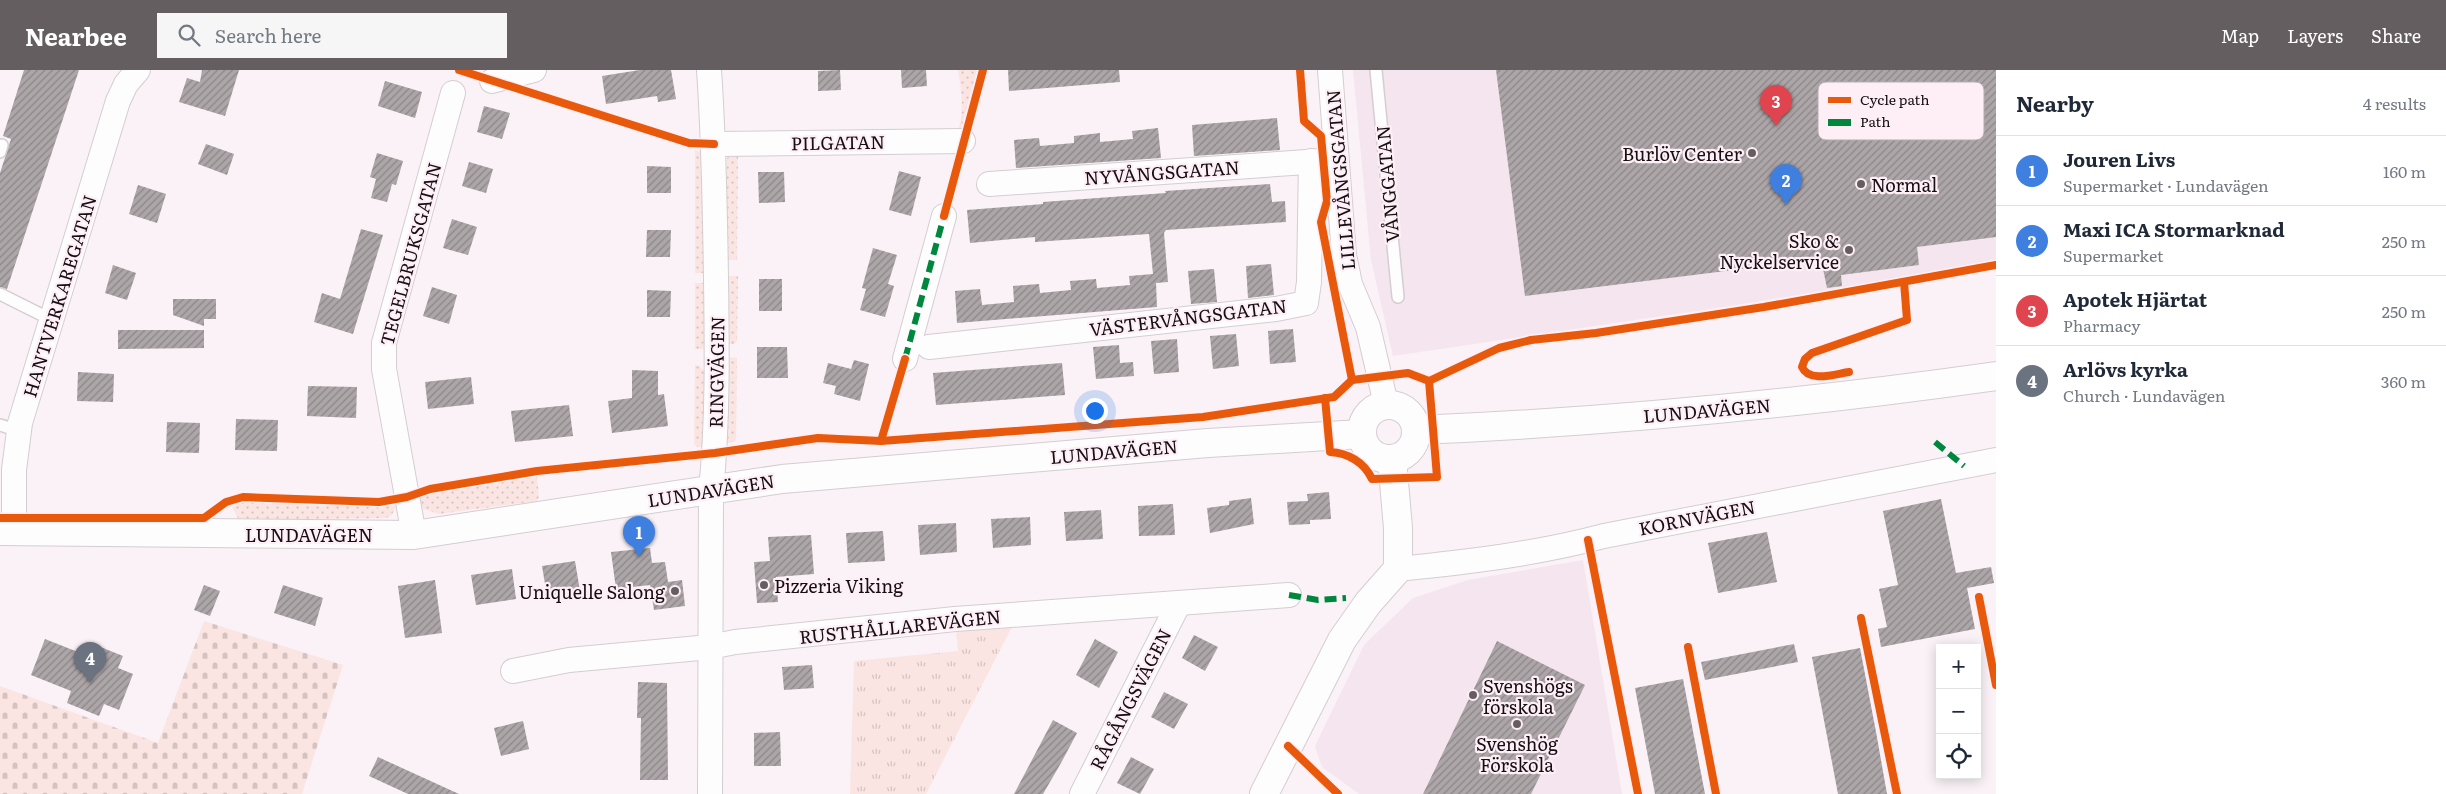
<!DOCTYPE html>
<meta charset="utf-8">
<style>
body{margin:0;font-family:Literata,serif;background:#f6f6f7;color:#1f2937}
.controls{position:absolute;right:15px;bottom:15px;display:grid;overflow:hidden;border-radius:0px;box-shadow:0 2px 12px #0003}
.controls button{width:45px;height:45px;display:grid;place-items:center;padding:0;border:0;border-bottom:1px solid #e0e1e3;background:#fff;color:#1f2937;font:25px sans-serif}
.you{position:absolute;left:1094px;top:340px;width:18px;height:18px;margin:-12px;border:4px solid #fff;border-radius:50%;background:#1a73e8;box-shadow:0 0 0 8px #1a73e833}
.badge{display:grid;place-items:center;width:32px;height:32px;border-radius:50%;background:#645e61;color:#fff;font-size:16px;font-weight:700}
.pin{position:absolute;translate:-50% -41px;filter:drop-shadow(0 1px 2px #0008)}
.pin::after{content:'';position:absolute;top:26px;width:18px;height:15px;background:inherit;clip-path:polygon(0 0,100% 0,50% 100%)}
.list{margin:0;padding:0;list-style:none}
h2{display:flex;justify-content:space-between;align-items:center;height:65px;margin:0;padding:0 20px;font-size:21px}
h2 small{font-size:16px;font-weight:400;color:#747a83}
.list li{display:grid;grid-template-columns:32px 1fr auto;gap:15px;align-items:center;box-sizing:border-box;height:70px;padding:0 20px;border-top:1px solid #e0e1e3}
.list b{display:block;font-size:19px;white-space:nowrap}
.list p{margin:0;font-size:16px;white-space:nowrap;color:#747a83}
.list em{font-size:16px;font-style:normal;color:#747a83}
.icon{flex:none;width:28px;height:28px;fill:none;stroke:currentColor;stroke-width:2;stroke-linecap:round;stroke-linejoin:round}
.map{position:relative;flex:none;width:1996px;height:724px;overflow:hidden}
header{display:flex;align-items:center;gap:30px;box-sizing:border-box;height:70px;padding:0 25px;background:#645e61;color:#fff}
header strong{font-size:24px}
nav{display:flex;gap:28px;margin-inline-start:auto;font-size:18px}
.search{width:350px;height:45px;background:#f6f6f7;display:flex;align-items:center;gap:12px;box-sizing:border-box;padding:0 18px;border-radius:0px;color:#747a83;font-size:19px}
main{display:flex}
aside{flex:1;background:#fff}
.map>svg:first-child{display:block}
.built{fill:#f5e5ee}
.grass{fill:url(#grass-dots)}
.cemetery{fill:url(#cemetery-stones)}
.park{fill:url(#park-tufts)}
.building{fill:url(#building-hatch)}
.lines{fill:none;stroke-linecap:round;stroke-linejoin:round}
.lane-casing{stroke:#d4cdd1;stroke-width:14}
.street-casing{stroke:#d4cdd1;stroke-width:26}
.secondary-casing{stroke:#d4cdd1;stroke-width:30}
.lane{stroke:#fefdfe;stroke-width:11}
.street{stroke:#fefdfe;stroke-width:24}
.secondary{stroke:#fefdfe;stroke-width:28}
.quiet{stroke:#00873e;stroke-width:6;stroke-dasharray:12 6;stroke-linecap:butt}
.cycleway-casing{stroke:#feeef6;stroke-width:11}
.cycleway{stroke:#e8590c;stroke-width:8}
.poi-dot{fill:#645e61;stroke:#feeef6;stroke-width:2}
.labels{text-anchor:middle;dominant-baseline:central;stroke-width:4.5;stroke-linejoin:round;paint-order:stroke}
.street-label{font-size:18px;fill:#140f11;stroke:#feeef6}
.poi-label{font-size:18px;fill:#140f11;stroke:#feeef6;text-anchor:end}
.key{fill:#feeef6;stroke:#b8abb1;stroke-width:1}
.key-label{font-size:14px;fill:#140f11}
</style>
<header>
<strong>Nearbee</strong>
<div class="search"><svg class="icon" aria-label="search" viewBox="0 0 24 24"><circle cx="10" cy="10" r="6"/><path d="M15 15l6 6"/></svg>Search here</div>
<nav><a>Map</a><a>Layers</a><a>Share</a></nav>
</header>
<main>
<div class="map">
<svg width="1996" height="724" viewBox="0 0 1996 724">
<defs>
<pattern id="grass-dots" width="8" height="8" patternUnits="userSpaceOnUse" patternTransform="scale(1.25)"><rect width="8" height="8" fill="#fbe5e2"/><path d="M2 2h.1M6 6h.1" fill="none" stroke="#d6c3c1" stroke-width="1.8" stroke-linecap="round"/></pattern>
<pattern id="cemetery-stones" width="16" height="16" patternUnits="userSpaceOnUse" patternTransform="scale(1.25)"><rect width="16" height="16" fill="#fbe5e2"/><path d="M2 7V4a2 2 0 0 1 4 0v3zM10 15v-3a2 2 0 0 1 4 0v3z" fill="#d6c3c1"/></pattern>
<pattern id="park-tufts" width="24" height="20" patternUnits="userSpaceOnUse" patternTransform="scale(1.25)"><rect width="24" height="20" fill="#fbe5e2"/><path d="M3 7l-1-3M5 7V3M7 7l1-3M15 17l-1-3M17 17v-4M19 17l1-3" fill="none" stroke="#d6c3c1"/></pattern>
<pattern id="building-hatch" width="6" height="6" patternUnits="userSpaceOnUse" patternTransform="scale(1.25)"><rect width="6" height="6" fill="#ada6a8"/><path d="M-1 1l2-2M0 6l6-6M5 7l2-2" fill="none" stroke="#8c8687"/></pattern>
</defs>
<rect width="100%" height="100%" fill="#faf2f6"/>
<g class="built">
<polygon points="1353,0 1996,0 1996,192 1737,235 1393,286 1371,190"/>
<polygon points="1583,490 1622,724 1359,724 1322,697 1315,676 1364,575 1413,528 1468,510"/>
</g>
<g class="grass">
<path d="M958,0H977L959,66L956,64C966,48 961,18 958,0Z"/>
<polygon points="695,80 705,83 705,203 695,203"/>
<polygon points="738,80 737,190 726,190 727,88"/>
<polygon points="726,206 738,206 737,271 734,274 726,274"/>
<rect x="695" y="213" width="9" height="66"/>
<polygon points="727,287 737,288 736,371 725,374"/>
<polygon points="695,295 700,296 704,301 703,377 697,377 694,374"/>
<polygon points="537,407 539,427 537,431 439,444 423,439 417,428 446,419"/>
<polygon points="245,431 327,433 374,437 397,435 391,446 386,448 239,450 232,437"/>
</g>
<polygon class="cemetery" points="204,551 343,595 302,724 0,724 0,616 158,673"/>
<polygon class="park" points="1018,545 926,724 850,724 854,591 958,581 955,549"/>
<g class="building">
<polygon points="24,0 79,0 7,219 0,217 0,103 11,69 3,66"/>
<polygon points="202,0 239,0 225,46 179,32 187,8 200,12"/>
<polygon points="640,0 671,0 676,29 658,32 657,26 606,34 602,6"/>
<polygon points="840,0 841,20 818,21 818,1"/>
<polygon points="901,0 926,0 927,16 902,18"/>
<polygon points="1008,0 1119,0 1120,12 1009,21"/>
<polygon points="1496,0 1996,0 1996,167 1917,177 1919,195 1841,205 1842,216 1827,218 1821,189 1525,226"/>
<polygon points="385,11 422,22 415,48 378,36"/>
<polygon points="484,36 510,43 502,69 477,62"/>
<polygon points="1277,48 1280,80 1194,86 1192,55"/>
<polygon points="1158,58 1161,88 1016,98 1014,70 1039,68 1040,76 1074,73 1074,66 1100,63 1100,72 1133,69 1132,61"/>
<polygon points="206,74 234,84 227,105 198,94"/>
<polygon points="377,83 403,91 396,115 392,114 387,132 371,128 376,109 370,107"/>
<polygon points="469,92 493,99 486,123 462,116"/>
<polygon points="647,96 671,97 671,123 647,123"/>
<polygon points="899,101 921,107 911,146 889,140"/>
<polygon points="758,102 784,102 785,132 759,133"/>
<polygon points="1270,114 1272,132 1285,131 1286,152 1166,160 1164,163 1168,212 1156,213 1157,237 957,253 955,221 980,219 982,235 1014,232 1013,216 1039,214 1040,223 1071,220 1070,211 1096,209 1097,218 1130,215 1129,206 1153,204 1149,164 1035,172 1035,167 970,173 967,140 1043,134 1043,132 1166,123 1165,121"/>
<polygon points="138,115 166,124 157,153 129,144"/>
<polygon points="452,149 477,157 468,185 443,178"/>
<polygon points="361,159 383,165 353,264 314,252 322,223 340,229"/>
<polygon points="647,160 671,160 670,187 646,187"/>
<polygon points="873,178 897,185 888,214 894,216 885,247 860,240 866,219 862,218"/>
<polygon points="1271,194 1274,225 1248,228 1246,196"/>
<polygon points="113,195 136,203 127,230 105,223"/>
<polygon points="1214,199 1217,232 1191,234 1188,201"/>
<rect x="759" y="209" width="23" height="32"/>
<polygon points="432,217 457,225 449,254 423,246"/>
<polygon points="647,220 671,221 670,247 647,247"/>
<polygon points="173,229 216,229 216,249 204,249 204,256 173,245"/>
<polygon points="1293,259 1296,292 1270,294 1268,261"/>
<polygon points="118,260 204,260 204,278 118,279"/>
<polygon points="1236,264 1239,296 1213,299 1210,266"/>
<polygon points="1177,269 1179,302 1154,304 1151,271"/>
<polygon points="1119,275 1120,293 1133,292 1134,306 1096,309 1093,277"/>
<polygon points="757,277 787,277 788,308 757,308"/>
<polygon points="854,290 869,294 860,331 834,324 836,316 823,313 828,293 851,299"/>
<polygon points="1062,293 1065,325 936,335 933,303"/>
<polygon points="632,300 658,301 658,325 664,324 668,356 612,363 608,331 632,328"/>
<polygon points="78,302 114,304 113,332 77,331"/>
<polygon points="471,307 474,334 428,339 425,312"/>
<polygon points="308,316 357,317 356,348 307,346"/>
<polygon points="569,335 573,366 515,372 511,341"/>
<polygon points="236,349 278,350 277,381 235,380"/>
<polygon points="167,352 200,353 199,383 166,382"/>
<polygon points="1329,422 1331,449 1310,450 1310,454 1289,455 1287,432 1308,431 1307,424"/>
<polygon points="1251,428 1254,454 1210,463 1207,438 1229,435 1229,431"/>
<polygon points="1941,429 1956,503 1991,497 1994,513 1967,518 1975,559 1881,577 1878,559 1887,557 1879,519 1898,515 1883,441"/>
<polygon points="1173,434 1175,465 1139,466 1138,436"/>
<polygon points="1101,440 1103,469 1066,471 1064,442"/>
<polygon points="1030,447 1031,475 993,478 991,449"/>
<polygon points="956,453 957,482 920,485 918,455"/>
<polygon points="883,461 885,491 848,493 846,463"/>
<polygon points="1767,462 1777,512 1718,523 1708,473"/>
<polygon points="811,465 814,504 776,507 778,532 757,533 754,492 770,491 768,467"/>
<polygon points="650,478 652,493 665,492 668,512 682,510 685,536 654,540 650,515 616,519 611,482"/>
<polygon points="575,491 580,521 547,526 542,496"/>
<polygon points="512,499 516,529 476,535 471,505"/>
<polygon points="435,510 442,563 405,568 398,516"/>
<polygon points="204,515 220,521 210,546 194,540"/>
<polygon points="283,515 323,528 315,556 274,543"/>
<polygon points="1194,565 1218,577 1205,601 1182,588"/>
<polygon points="45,569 83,584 88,572 123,586 118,598 133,604 119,640 104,634 99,646 67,633 71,621 31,605"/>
<polygon points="1095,569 1118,582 1099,618 1076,605"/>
<polygon points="1497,571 1585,615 1531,724 1423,724"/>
<polygon points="1794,574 1798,592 1705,610 1701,592"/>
<polygon points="1860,578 1876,662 1887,724 1838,724 1812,587"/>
<polygon points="812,595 814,618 784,620 782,597"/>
<polygon points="1683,609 1705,724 1655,724 1635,618"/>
<polygon points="638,612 667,613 668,710 640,710 641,648 637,648"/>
<polygon points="1164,622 1188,634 1174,659 1151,647"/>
<polygon points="1053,650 1077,663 1061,693 1043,724 1014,724"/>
<polygon points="523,651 529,679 501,686 494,658"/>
<polygon points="780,662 781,696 754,696 754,663"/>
<polygon points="378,687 459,724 408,724 369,706"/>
<polygon points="1131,687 1154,699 1140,724 1117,713"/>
</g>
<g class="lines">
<g class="lane-casing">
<g id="lane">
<polyline points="1376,0 1398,227"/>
<polyline points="0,82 2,75"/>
<polyline points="0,224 52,250"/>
<polyline points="0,355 19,361"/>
</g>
</g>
<g class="street-casing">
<g id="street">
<path d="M709,0C714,70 715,139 716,209C717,279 718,351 711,421L710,724"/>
<polyline points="1330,0 1344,185 1350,214 1368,257 1386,334"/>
<polyline points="492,11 534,0"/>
<polyline points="714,74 963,71"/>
<polyline points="989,114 1336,90"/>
<polyline points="929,277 1276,239 1306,233 1309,212 1311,91"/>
<polyline points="905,289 944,146"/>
<polyline points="14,461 14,400 20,353 118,31 126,14 138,0"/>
<polyline points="414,465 384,299 384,273 453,23"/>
<path d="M1398,499C1468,492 1536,484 1604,466L1996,390"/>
<polyline points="513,601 569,590 710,577 735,572 955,549 1289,525"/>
<polyline points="1082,724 1179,533"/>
</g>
</g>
<g class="secondary-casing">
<g id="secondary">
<circle cx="1389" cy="362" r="27"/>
<path d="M1417,360C1611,352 1804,333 1996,306"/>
<polyline points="0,461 414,465 782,409 1208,373 1362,364"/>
<polyline points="1264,724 1342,570 1368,533 1398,499 1398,458 1392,389"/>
</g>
</g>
<use href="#lane" class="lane"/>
<use href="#street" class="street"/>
<use href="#secondary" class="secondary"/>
<g class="quiet">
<polyline points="905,289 944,146"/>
<polyline points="1935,372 1964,396"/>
<polyline points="1289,525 1318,530 1346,528"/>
</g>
<g class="cycleway-casing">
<g id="cycleway">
<polyline points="459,0 689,73 714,74"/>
<polyline points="1300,0 1304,51 1321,66 1327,131 1321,152 1352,310"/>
<polyline points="944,146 983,0"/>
<path d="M1849,302C1835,304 1809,313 1802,297L1805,289L1812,283L1907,250L1904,212"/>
<path d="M1325,328L1330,382C1348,383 1364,392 1372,409L1437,407L1429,311"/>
<polyline points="881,371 905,289"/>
<polyline points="0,448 204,448 226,432 243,427 379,432 407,427 430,419 537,401 715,383 818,368 881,371 1203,347 1334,327 1352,310 1408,303 1429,311 1499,278 1531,270 1596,263 1764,237 1996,195"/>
<polyline points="1588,470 1638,724"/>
<polyline points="1979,527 1996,615"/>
<polyline points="1861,548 1897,724"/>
<polyline points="1688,577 1716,724"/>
<polyline points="1288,676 1338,724"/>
</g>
</g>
<use href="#cycleway" class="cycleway"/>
</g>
<g class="poi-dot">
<circle cx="1752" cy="83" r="5"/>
<circle cx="1861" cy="114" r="5"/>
<circle cx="1849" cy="180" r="5"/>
<circle cx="764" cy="515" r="5"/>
<circle cx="675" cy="521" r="5"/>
<circle cx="1473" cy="625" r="5"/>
<circle cx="1517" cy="654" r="5"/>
</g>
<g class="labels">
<g class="street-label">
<text transform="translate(838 72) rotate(-1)">PILGATAN</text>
<text transform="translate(1162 102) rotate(-4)">NYVÅNGSGATAN</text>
<text transform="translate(1340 110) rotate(-95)">LILLEVÅNGSGATAN</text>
<text transform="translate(1387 114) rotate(-95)">VÅNGGATAN</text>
<text transform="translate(410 184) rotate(-75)">TEGELBRUKSGATAN</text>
<text transform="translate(59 226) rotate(-73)">HANTVERKAREGATAN</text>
<text transform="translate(1188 247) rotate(-7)">VÄSTERVÅNGSGATAN</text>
<text transform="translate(716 302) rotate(-89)">RINGVÄGEN</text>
<text transform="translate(1707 340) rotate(-5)">LUNDAVÄGEN</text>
<text transform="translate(1114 381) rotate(-5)">LUNDAVÄGEN</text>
<text transform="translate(711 420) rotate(-9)">LUNDAVÄGEN</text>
<text transform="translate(1697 447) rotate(-11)">KORNVÄGEN</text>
<text x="309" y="464">LUNDAVÄGEN</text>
<text transform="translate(900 556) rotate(-6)">RUSTHÅLLAREVÄGEN</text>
<text transform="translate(1130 629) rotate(-63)">RÅGÅNGSVÄGEN</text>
</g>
<g class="poi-label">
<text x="1742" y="83">Burlöv Center</text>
<text x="1871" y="114" text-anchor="start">Normal</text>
<text x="1839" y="170">Sko &amp;<tspan x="1839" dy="21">Nyckelservice</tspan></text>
<text x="774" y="515" text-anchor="start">Pizzeria Viking</text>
<text x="665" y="521">Uniquelle Salong</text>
<text x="1483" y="615" text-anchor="start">Svenshögs<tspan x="1483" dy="21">förskola</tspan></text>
<text x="1517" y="673" text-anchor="middle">Svenshög<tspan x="1517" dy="21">Förskola</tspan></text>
</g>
</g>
<rect x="1818" y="12" width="166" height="58" rx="8" class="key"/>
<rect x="1828" y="27" width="23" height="6" fill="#e8590c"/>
<rect x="1828" y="49" width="23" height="7" fill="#00873e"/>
<g class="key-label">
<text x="1860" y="35">Cycle path</text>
<text x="1860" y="57">Path</text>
</g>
</svg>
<div class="controls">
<button>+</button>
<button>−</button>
<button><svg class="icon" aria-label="locate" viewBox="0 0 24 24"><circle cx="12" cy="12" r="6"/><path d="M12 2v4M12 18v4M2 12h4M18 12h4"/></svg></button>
</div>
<div class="you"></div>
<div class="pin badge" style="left:639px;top:487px;background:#3f7fe0">1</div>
<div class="pin badge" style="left:1786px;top:135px;background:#3f7fe0">2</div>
<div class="pin badge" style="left:1776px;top:56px;background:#e0444e">3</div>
<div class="pin badge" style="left:90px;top:613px;background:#6b7280">4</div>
</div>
<aside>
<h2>Nearby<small>4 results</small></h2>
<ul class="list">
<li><span class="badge" style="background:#3f7fe0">1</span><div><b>Jouren Livs</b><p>Supermarket · Lundavägen</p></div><em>160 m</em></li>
<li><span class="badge" style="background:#3f7fe0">2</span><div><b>Maxi ICA Stormarknad</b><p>Supermarket</p></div><em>250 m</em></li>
<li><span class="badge" style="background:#e0444e">3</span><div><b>Apotek Hjärtat</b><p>Pharmacy</p></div><em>250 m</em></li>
<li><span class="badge" style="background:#6b7280">4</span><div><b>Arlövs kyrka</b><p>Church · Lundavägen</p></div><em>360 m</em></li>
</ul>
</aside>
</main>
